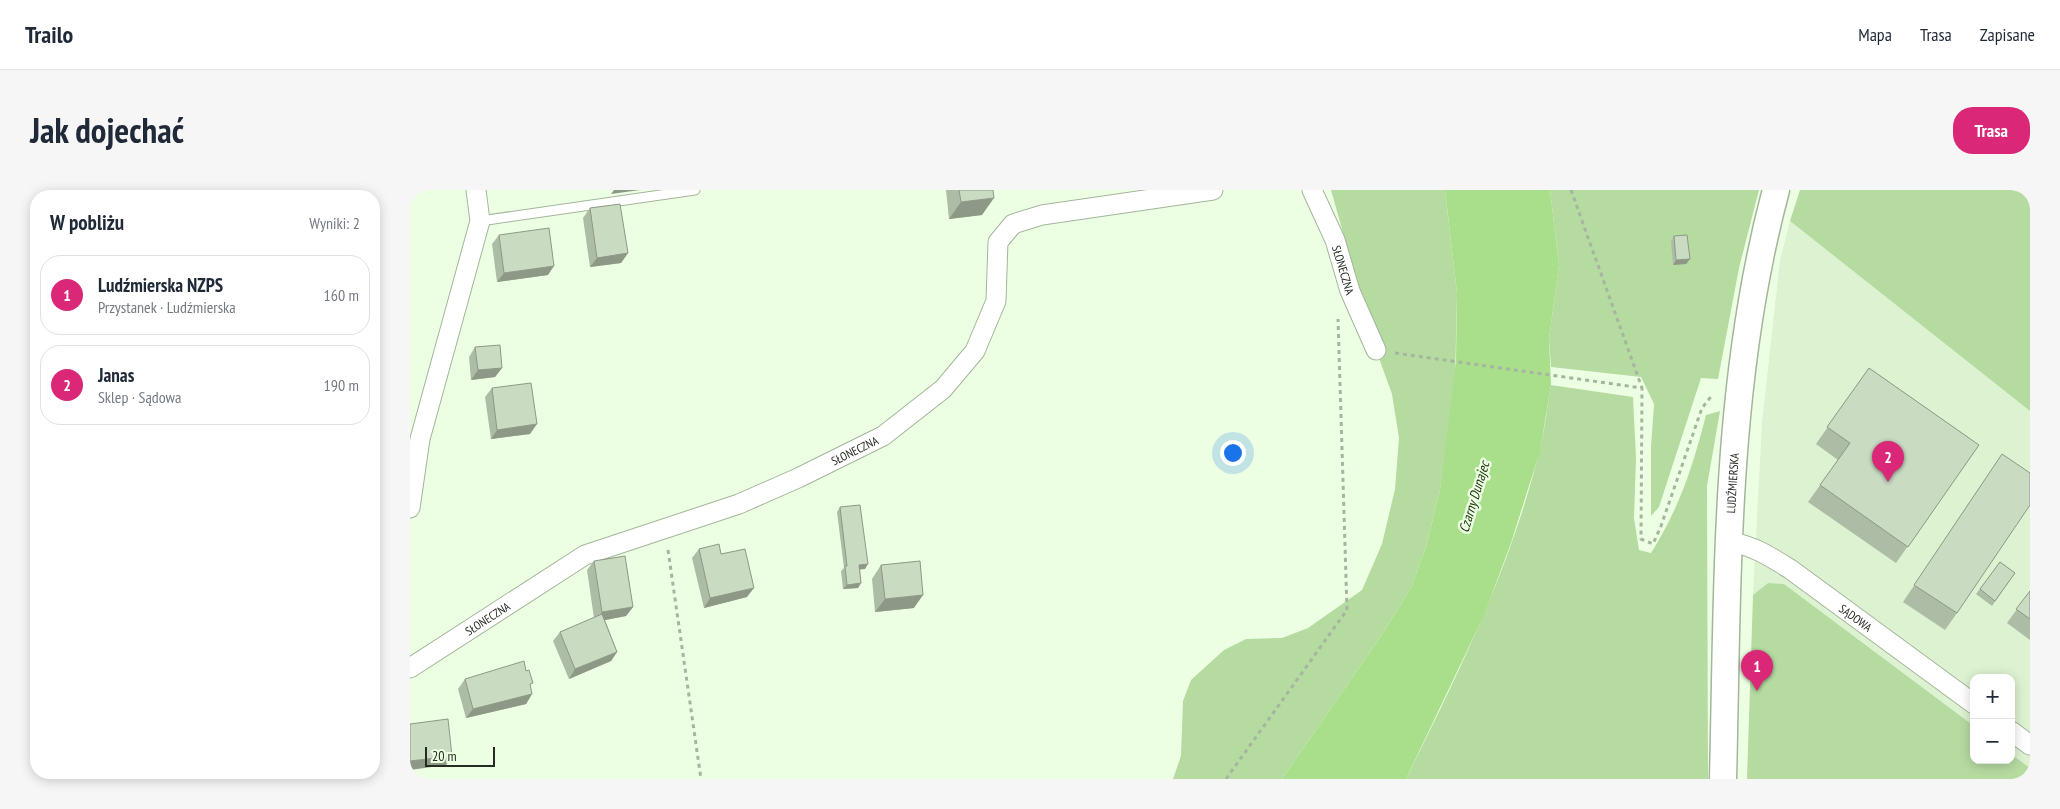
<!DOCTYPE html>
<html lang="pl">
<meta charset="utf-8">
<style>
body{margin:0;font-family:"PT Sans Narrow",sans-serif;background:#f6f6f7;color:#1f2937}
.controls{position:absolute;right:15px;bottom:15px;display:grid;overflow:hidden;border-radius:10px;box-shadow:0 2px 12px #0003}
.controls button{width:45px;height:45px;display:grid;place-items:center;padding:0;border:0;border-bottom:1px solid #e0e1e3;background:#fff;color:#1f2937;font:25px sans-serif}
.scale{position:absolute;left:15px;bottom:12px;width:70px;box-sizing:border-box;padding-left:5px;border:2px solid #252b21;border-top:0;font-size:14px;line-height:18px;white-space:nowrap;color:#252b21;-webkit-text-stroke:4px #ecffe3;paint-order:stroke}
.you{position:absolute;left:822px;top:262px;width:18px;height:18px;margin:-12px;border:4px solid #fff;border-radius:50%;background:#1a73e8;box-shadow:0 0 0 8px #1a73e833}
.badge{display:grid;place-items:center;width:32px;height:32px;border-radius:50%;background:#db2777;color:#fff;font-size:16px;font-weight:700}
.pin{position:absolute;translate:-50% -41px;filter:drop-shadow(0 1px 2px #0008)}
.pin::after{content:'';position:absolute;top:26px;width:18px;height:15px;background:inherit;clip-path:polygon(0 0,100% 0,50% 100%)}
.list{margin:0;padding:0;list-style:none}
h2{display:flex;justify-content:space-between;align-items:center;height:65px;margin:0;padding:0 20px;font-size:21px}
h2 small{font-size:16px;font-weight:400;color:#747a83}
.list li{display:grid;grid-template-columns:32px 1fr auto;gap:15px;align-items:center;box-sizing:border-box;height:80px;margin:0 10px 10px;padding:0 10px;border:1px solid #e0e1e3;border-radius:20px}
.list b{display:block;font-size:19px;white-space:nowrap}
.list p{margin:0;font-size:16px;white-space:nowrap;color:#747a83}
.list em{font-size:16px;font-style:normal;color:#747a83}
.map{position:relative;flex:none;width:1620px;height:589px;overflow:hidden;border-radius:20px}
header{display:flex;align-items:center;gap:30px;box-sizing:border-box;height:70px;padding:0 25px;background:#fff;border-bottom:1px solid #e0e1e3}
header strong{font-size:24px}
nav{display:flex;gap:28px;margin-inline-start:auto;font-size:18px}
.intro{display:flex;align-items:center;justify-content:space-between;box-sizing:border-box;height:120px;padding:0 30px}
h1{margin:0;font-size:35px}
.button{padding:12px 22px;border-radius:20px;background:#db2777;color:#fff;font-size:18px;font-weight:700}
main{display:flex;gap:30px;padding:0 30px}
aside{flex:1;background:#fff;border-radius:20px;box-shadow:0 2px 12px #0003}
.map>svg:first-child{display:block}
.built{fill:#dcf2d0}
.green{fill:#b5dba1}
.water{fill:#a9df8a}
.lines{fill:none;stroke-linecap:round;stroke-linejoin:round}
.service-casing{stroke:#a4b59b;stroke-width:11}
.minor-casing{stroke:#a4b59b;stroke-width:21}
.secondary-casing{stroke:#a4b59b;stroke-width:29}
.path{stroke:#a7b5a0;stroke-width:3;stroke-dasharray:4 4;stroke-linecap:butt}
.service{stroke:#fff;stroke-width:9}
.minor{stroke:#fff;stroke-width:19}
.secondary{stroke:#fff;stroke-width:26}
.wall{fill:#adbca5}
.shaded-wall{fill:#8d9986}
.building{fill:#c9dbc0;stroke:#8d9986}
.labels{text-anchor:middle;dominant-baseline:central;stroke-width:5;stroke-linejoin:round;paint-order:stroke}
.street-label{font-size:12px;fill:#252b21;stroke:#ecffe3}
.water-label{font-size:14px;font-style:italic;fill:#1b300e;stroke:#ecffe3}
</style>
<header>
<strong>Trailo</strong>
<nav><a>Mapa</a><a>Trasa</a><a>Zapisane</a></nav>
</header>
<div class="intro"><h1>Jak dojechać</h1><a class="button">Trasa</a></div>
<main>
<aside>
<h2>W pobliżu<small>Wyniki: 2</small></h2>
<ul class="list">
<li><span class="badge">1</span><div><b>Ludźmierska NZPS</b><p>Przystanek · Ludźmierska</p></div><em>160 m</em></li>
<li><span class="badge">2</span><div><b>Janas</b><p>Sklep · Sądowa</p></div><em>190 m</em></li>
</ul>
</aside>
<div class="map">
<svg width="1620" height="589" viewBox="0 0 1620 589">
<rect width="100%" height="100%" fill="#ecffe3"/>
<polygon class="built" points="1380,31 1620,221 1620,578 1601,564 1601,488 1564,488 1564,536 1374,394 1358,393 1343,405 1352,233 1370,70"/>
<g class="green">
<polygon points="921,0 1035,0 1047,103 1045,191 1030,300 1016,357 1001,398 971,446 872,589 763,589 771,566 773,511 781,490 814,460 836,449 872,448 898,438 952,400 972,354 985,299 989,248 982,204 966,160"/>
<polygon points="1140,0 1349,0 1329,78 1308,189 1291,188 1249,317 1241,326 1241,257 1244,214 1231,187 1141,177 1139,149 1149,75"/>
<polygon points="1390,0 1620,0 1620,221 1380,31"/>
<path d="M1141,195L1223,207L1226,268L1224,328L1229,360L1241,363C1269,319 1283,276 1296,225L1310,221L1297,296L1298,589H996C1048,484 1101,377 1129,262C1135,240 1137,217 1141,195Z"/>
<polygon points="1358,393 1374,394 1564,536 1564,570 1601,570 1601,564 1620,578 1620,589 1337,589 1343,405"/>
</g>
<polygon class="water" points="1035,0 1140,0 1149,75 1139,149 1141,195 1130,261 1101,353 1074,425 996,589 872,589 971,446 1001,398 1016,357 1030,300 1046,171 1047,103"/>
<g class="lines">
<g class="service-casing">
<polyline id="service" points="70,31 285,0"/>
</g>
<g class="minor-casing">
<g id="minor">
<path id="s1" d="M902,0L925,50L940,101L966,160"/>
<polyline points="0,318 10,249 70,31 66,0"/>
<path id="s2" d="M1320,352C1342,355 1361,367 1380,379L1564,514"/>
<path id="s3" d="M0,478L175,365L329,314L388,288L473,246L533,199L565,161L586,111L588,52L603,34L632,25L803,0"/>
<polyline points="1601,541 1620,555"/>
</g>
</g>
<g class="secondary-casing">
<g id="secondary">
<path id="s4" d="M1313,589C1318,390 1314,194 1366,0"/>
</g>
</g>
<g class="path">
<polyline points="1161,0 1232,198"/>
<polyline points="985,163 1232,198 1231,349 1243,354 1251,336 1292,218 1303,204"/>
<polyline points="258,360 291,589"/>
<polyline points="816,589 937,420 928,129"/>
</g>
<use href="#service" class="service"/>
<use href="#minor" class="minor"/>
<use href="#secondary" class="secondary"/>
</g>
<g class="wall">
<polygon points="536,0 583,0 572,25 539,29"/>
<polygon points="180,18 218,63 211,73 180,77 173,28"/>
<polygon points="89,45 138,85 87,92 82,54"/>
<polygon points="1264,46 1280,69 1276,74 1263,75 1261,51"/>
<polygon points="65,157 92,178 85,187 61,190 59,167"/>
<polygon points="1459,178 1569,255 1486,373 1398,312 1428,270 1406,254"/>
<polygon points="82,198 120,244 81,249 75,207"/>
<polygon points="1581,281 1547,423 1535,440 1493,412"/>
<polygon points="430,317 455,379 450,379 451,393 448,398 433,399 431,381 434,378 427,322"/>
<polygon points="289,359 311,364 337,407 294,418 282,368"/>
<polygon points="184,371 223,417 216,426 195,430 207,462 201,471 159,489 143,451 150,442 184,428 177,380"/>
<polygon points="1590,372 1605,383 1582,416 1566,404"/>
<polygon points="471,375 504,418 465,422 462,389"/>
<polygon points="1620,401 1620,450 1597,433"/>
<polygon points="55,489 122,504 116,514 56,528 48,499"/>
</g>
<g class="shaded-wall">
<polygon points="204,0 230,0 201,4"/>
<polygon points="584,8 572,25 539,29 551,12"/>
<polygon points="218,63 211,73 180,77 187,68"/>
<polygon points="1280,69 1276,74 1263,75 1266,70"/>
<polygon points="144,76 138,85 87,92 94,83"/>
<polygon points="92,178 85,187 61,190 68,180"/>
<polygon points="127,234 120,244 81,249 87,240"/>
<polygon points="458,374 455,379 446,380 449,375"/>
<polygon points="451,393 448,398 433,399 437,395"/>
<polygon points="344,398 337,407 294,418 300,408"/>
<polygon points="513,405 504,418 465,422 475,409"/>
<polygon points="223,417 216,426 185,432 192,422"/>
<polygon points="207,462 201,471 159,489 165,479"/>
<polygon points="122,504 116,514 56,528 63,519"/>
<polygon points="42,566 36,575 0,580 0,571"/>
</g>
<g class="building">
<polygon points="549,0 583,0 584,8 551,12"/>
<polygon points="210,14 218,63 187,68 180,18"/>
<polygon points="139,38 144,76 94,83 89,45"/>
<polygon points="1277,45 1280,69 1266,70 1264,46"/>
<polygon points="90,155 92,178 68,180 65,157"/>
<polygon points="1459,178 1569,255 1498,357 1410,295 1440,253 1417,237"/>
<polygon points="121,193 127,234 87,240 82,198"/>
<polygon points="1592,264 1620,283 1620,315 1547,423 1504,395"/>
<polygon points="450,315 458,374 449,375 451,393 437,395 435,376 437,376 430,317"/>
<polygon points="309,354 311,364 335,359 344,398 300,408 289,359"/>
<polygon points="215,366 223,417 192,422 184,371"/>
<polygon points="510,371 513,405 475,409 471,375"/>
<polygon points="1590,372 1605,383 1585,411 1570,399"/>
<polygon points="1620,401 1620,429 1606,419"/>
<polygon points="192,424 207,462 165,479 150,442"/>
<polygon points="114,471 116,481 119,480 123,493 120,494 122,504 63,519 55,489"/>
<polygon points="38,529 42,566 0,571 0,534"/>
</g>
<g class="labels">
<g class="street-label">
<text stroke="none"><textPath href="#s1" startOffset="86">SŁONECZNA</textPath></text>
<text stroke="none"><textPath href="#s3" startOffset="498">SŁONECZNA</textPath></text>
<text stroke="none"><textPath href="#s4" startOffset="296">LUDŹMIERSKA</textPath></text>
<text stroke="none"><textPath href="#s3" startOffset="92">SŁONECZNA</textPath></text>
<text stroke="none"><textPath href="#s2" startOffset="148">SĄDOWA</textPath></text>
</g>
<g class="water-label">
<text transform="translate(1064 307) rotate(-73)">Czarny Dunajec</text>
</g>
</g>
</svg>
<div class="controls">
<button>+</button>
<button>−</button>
</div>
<div class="scale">20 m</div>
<div class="you"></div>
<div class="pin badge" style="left:1347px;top:501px">1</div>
<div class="pin badge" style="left:1478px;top:292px">2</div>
</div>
</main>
